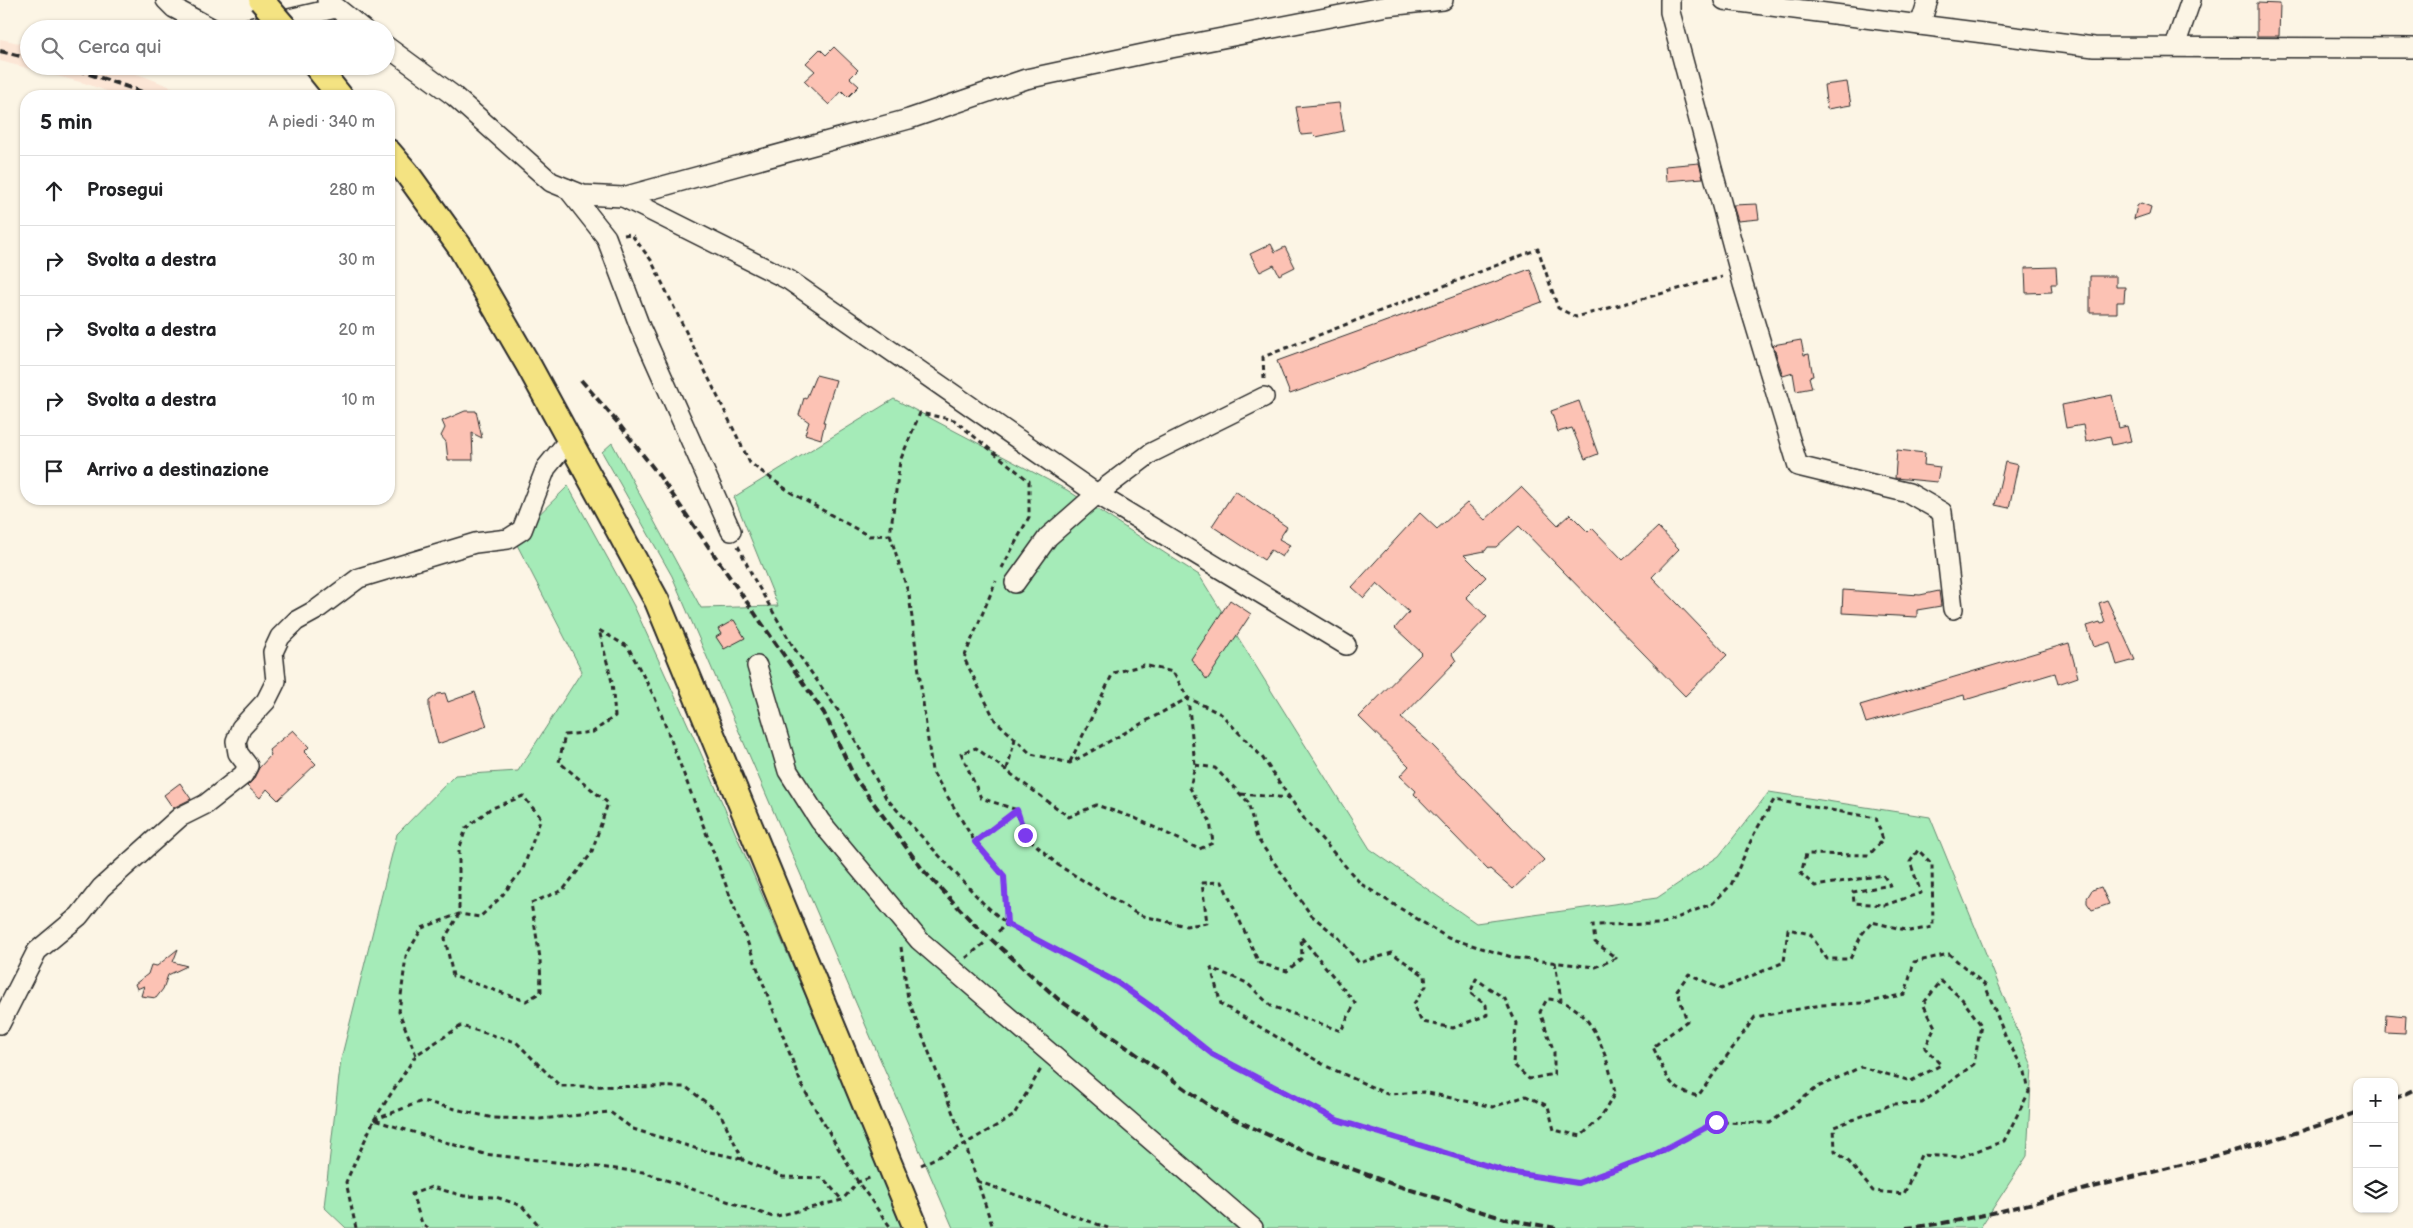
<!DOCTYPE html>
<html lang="it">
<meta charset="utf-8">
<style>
body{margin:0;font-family:"Balsamiq Sans",sans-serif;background:#f6f6f6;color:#202124}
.controls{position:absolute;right:15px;bottom:15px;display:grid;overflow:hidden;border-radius:10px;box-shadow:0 1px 4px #0004}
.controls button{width:45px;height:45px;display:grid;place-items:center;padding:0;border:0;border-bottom:1px solid #e0e0e0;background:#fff;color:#202124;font:25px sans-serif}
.stop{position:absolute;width:15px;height:15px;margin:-11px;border:4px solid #7c3aed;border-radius:50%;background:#fff}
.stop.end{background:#7c3aed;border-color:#fff;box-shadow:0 1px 5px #0008}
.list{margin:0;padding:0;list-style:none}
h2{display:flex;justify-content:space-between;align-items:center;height:65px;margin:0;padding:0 20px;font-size:21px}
h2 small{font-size:16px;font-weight:400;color:#757577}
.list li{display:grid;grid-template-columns:32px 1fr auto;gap:15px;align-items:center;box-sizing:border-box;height:70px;padding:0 20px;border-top:1px solid #e0e0e0}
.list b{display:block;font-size:19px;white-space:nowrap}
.list em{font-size:16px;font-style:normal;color:#757577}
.icon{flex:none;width:28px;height:28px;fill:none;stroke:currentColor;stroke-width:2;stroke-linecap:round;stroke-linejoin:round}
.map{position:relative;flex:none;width:2413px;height:1228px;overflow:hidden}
.search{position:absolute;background:#fff;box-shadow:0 1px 4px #0004;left:20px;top:20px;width:375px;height:55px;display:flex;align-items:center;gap:12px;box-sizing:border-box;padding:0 18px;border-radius:28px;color:#757577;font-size:19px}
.panel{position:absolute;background:#fff;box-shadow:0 1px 4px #0004;left:20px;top:90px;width:375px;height:415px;border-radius:20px}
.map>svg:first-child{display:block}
.built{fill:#fce6d6}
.green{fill:#a5ebb8;stroke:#688b72}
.building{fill:#fcc2b4;stroke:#2b2b2b}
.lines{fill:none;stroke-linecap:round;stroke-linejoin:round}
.minor-casing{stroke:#2b2b2b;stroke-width:22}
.major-casing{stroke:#2b2b2b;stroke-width:28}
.path{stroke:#2b2b2b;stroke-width:3;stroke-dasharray:5 4;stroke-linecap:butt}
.minor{stroke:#fcf5e5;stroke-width:19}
.major{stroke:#f4e382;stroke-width:24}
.rail{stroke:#2b2b2b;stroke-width:4;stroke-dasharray:8 4;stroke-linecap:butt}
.major-bridge-casing{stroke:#2b2b2b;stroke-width:28;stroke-linecap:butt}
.major-bridge{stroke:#f4e382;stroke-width:24}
.route{stroke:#7c3aed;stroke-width:6}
</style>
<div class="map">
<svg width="2413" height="1228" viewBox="0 0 2413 1228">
<rect width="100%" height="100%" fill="#fcf5e5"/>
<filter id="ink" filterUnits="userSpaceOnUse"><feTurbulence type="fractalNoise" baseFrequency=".02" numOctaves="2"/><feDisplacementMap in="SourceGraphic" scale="10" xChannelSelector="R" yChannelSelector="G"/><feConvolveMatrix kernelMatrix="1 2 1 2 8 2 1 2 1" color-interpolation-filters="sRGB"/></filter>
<g filter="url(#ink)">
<polygon class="built" points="0,39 29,45 29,66 110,66 143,76 194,96 121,96 84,83 0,61"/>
<g class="green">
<polygon points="894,399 1067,490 1199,575 1370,849 1476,923 1657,898 1719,856 1769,792 1930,817 2032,1066 2027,1156 1980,1228 953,1228 672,576 602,452 612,443 701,608 778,606 734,497"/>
<polygon points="568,486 634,606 699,749 906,1228 346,1228 324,1207 341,1059 397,834 455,775 518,771 582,671 514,539"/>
</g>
<g class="building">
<polygon points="2257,3 2280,4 2279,36 2257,36"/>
<polygon points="834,47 858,70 850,78 859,86 848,97 842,91 829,105 804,81 815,71 806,63 820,49 826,55"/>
<polygon points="1847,82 1851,105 1827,109 1824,85"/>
<polygon points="1339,103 1344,131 1316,137 1313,134 1301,135 1296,107"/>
<polygon points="1699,163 1703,178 1666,181 1665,166"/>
<polygon points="2141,203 2151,207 2149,214 2134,219 2137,206"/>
<polygon points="1757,204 1759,219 1738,221 1733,205"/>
<polygon points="1271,244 1275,252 1285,247 1295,267 1279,275 1274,265 1260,272 1250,254"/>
<polygon points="2056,267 2057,284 2051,284 2052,292 2026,293 2025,268"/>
<polygon points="1530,269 1542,302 1290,394 1277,361"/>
<polygon points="2090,276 2116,276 2116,287 2125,287 2124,302 2117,302 2117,313 2090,313"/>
<polygon points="1801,340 1804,355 1809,354 1813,376 1809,377 1812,388 1796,391 1793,373 1783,376 1773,345"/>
<polygon points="816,375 836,380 823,422 825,422 821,439 805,434 809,422 799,415 804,398 806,399"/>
<polygon points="2112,395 2119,428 2127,426 2131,441 2112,445 2110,436 2086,442 2083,425 2066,428 2062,405"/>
<polygon points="1579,401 1598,454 1585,459 1572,428 1558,432 1551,411"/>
<polygon points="465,411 476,411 482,438 472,433 473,460 448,460 446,442 441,436 445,428 442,421"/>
<polygon points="1897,450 1925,453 1924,465 1940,467 1937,482 1895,478"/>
<polygon points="2005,462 2018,465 2009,508 1995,505"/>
<polygon points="1521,487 1558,525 1570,514 1588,532 1592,528 1623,560 1658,527 1679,549 1652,577 1727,655 1685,696 1519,526 1496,547 1488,547 1485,551 1464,555 1486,577 1466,597 1487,617 1452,654 1456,661 1401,718 1432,745 1544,860 1513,889 1490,869 1488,870 1414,794 1416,791 1400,776 1409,766 1359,717 1422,653 1395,628 1409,612 1377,583 1364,598 1352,587 1420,513 1437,529 1467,503 1485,520"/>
<polygon points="1235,491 1287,527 1279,539 1290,545 1282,557 1271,550 1264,560 1212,526"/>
<polygon points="1843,590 1920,595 1939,591 1941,606 1917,610 1917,617 1842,613"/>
<polygon points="1230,600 1251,614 1207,680 1191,659"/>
<polygon points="2107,600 2120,627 2135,660 2117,665 2110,642 2094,647 2087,626 2100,622 2101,624 2105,623 2099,603"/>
<polygon points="734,620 745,638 724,649 716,637 721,634 718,629"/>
<polygon points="2069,643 2078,677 2058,684 2055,673 1965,700 1964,695 1866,723 1860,705"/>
<polygon points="475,692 487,726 438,744 429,709 429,701 438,694 445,693 448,702"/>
<polygon points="293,730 309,747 304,752 316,764 278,800 267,789 260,798 247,786 253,780 259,768 271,755 269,750"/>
<polygon points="180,783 191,799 173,808 164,795"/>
<polygon points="2101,887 2109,904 2092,910 2087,903 2087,898 2092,890"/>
<polygon points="178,949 173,962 187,966 168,975 163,989 156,998 141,996 144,986 137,989 135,984 148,974 151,965 157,966"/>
<polygon points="2386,1014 2406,1016 2405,1033 2385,1032"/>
</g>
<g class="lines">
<g class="minor-casing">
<g id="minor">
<polyline points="166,0 174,8 213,29"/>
<polyline points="327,0 363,29"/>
<polyline points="1670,0 1670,12 1743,284 1798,466 1909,493 1942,512 1953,609"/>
<polyline points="1724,0 1920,25 1928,0"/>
<polyline points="1920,25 2094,47 2413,48"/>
<polyline points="246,29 336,8"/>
<polyline points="386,46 454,96 551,182 583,195 623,197 909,119 1026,79 1171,48 1387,6 1443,0"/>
<polyline points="2175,46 2191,0"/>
<polyline points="568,189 606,237 640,327 731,531"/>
<polyline points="623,197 789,280 1097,494 1346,645"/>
<polyline points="1015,583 1048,537 1097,494 1151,453 1264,397"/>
<polyline points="757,666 788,771 820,821 919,940 1253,1228"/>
<polyline points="0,1024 37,951 79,916 101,888 180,817 206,804 243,775 248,766 238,753 236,741 241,728 266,701 276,681 273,652 280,637 296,621 316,610 359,578 475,543 508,539 522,530 546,468 568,441"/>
</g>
</g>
<g class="major-casing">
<g id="major">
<polyline points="316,66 340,96"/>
<polyline points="389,152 406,172 460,247 529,366 657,601 916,1228"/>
</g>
</g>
<g class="path">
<polyline points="624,235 631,234 651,260 750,463 790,492 869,536 890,535 900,461 920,413 954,420 1029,481 1029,517 1002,568"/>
<polyline points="1264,379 1263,357 1538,249 1558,308 1576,317 1722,277"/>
<polyline points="890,535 909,595 932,771 975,842 1004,876 1007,924 995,934"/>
<path d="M738,546L754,579L794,648L844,719L886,798L983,903L1007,924L1118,983L1163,1015L1212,1054L1337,1120L1509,1172L1578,1183L1655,1155L1716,1122L1770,1123L1818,1087L1861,1067L1911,1081L1941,1065L1925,1048L1935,1027L1923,1004L1941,981L1962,999L1981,1025L1974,1064L1922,1103L1893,1104L1834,1127L1835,1151L1849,1162L1873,1191L1904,1194L1921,1155L1960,1157L2004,1141L2029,1092L2025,1072L2006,1038L1985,985L1949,954L1914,962L1905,994L1865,1003L1821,1005L1755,1017L1698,1096C1667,1090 1666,1074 1653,1047L1687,1021L1677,990L1689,974L1721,989L1784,962L1788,929L1810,934L1827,959H1850L1862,934L1872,922L1910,931L1933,927L1932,864L1918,850L1910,862L1921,893L1885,905L1854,903L1853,892L1890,885L1883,875L1815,886L1801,874L1806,854L1869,855L1883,840L1876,818L1774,800L1754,834L1731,885L1713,903L1662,924L1593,925L1595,942L1616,958L1596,967L1515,958L1448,938L1361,884L1305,820L1262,757L1221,714L1188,698L1070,763L1031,754L995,720L964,658L996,581"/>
<polyline points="1070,762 1113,673 1144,665 1173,672 1188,698 1195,765"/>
<polyline points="1007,769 1015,739"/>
<polyline points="1241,794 1290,798"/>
<path d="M975,842L1017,810L981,798L961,753L976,748L1069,817L1096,805L1135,818L1199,849L1213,843L1210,821L1190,788L1195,765L1215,768L1248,802L1257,838L1311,915L1339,938L1359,963L1392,953L1425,976L1426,986L1413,1005L1422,1022L1453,1028L1487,1015L1486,1005L1470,993L1476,979L1505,999L1516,1023L1513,1064L1529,1079L1554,1074V1052L1540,1012L1547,999C1593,1001 1607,1056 1615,1093L1601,1117L1581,1136L1554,1130L1548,1106L1526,1096L1493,1107L1424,1092L1387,1094L1326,1066L1221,1004L1211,968L1247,983L1271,1006L1341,1031L1355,1003L1301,937L1302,958L1287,971L1259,963L1222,882L1202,883L1207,923L1186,926L1139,915L1058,865L1025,835L1017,810"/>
<polyline points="901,947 908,999 965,1144 993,1228"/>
<polyline points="966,958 987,941"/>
<polyline points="1555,962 1561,1000"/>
<polyline points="416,1055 399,1012 406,956 422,928 459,914 480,917 501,897 523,869 541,818 523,796 490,809 466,828 459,850 459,914 445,938 453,976 526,1001 541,992 540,958 531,903 563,890 591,854 608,803 559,762 565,735 593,732 615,716 612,682 599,630 628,647 655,698 802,1086 858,1182 891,1228"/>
<polyline points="374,1120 416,1055 461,1026 516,1042 560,1086 686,1087 720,1113 743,1160 783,1177 823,1178 842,1200"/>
<polyline points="374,1120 422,1101 493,1118 540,1119 610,1112 633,1129 701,1150 742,1159"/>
<polyline points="921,1165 965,1144 1013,1116 1041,1069"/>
<polyline points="977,1181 1108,1228"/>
<polyline points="356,1228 346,1182 374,1120 484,1154 643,1172 773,1217 842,1200 858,1182 873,1177"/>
<polyline points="428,1228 422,1223 412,1194 432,1187 464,1196 496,1197 522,1206 541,1228"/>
</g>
<use href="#minor" class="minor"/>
<use href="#major" class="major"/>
<g class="rail">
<polyline points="0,51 29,58"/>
<polyline points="66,66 154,96"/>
<polyline points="581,380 618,423 658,474 824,713 855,778 923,870 973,923 1058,999 1217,1111 1294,1147 1395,1185 1505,1219 1556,1228"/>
<polyline points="2394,1099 2413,1090"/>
<path d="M1906,1228C1975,1221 2042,1200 2109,1183C2192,1162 2276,1142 2357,1112"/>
</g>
<g class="major-bridge-casing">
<polyline id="major-bridge" points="261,0 286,29"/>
</g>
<use href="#major-bridge" class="major-bridge"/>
</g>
</g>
<g class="lines" filter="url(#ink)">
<polyline class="route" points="1025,835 1017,810 975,842 1004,876 1007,924 1118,983 1163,1015 1212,1054 1337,1120 1508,1172 1578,1183 1654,1155 1716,1122"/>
</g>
</svg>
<div class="controls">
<button>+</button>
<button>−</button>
<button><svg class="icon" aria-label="layers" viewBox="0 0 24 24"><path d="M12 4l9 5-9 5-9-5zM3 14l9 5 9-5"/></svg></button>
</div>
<div class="stop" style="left:1716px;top:1122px"></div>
<div class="stop end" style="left:1025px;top:835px"></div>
<div class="search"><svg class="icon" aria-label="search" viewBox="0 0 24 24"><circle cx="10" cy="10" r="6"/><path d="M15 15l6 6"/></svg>Cerca qui</div>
<section class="panel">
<h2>5 min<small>A piedi · 340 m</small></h2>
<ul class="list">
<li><svg class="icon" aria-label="ahead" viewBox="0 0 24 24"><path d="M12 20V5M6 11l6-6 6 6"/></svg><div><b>Prosegui</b></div><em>280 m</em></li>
<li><svg class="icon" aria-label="right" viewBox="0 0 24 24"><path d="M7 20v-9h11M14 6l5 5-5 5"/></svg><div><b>Svolta a destra</b></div><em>30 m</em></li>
<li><svg class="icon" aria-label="right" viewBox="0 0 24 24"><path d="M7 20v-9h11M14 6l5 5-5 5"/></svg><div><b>Svolta a destra</b></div><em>20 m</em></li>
<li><svg class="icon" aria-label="right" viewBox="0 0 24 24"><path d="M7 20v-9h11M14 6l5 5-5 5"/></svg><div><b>Svolta a destra</b></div><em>10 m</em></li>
<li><svg class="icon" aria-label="arrive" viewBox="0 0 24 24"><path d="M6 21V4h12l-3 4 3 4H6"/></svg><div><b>Arrivo a destinazione</b></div></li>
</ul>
</section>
</div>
